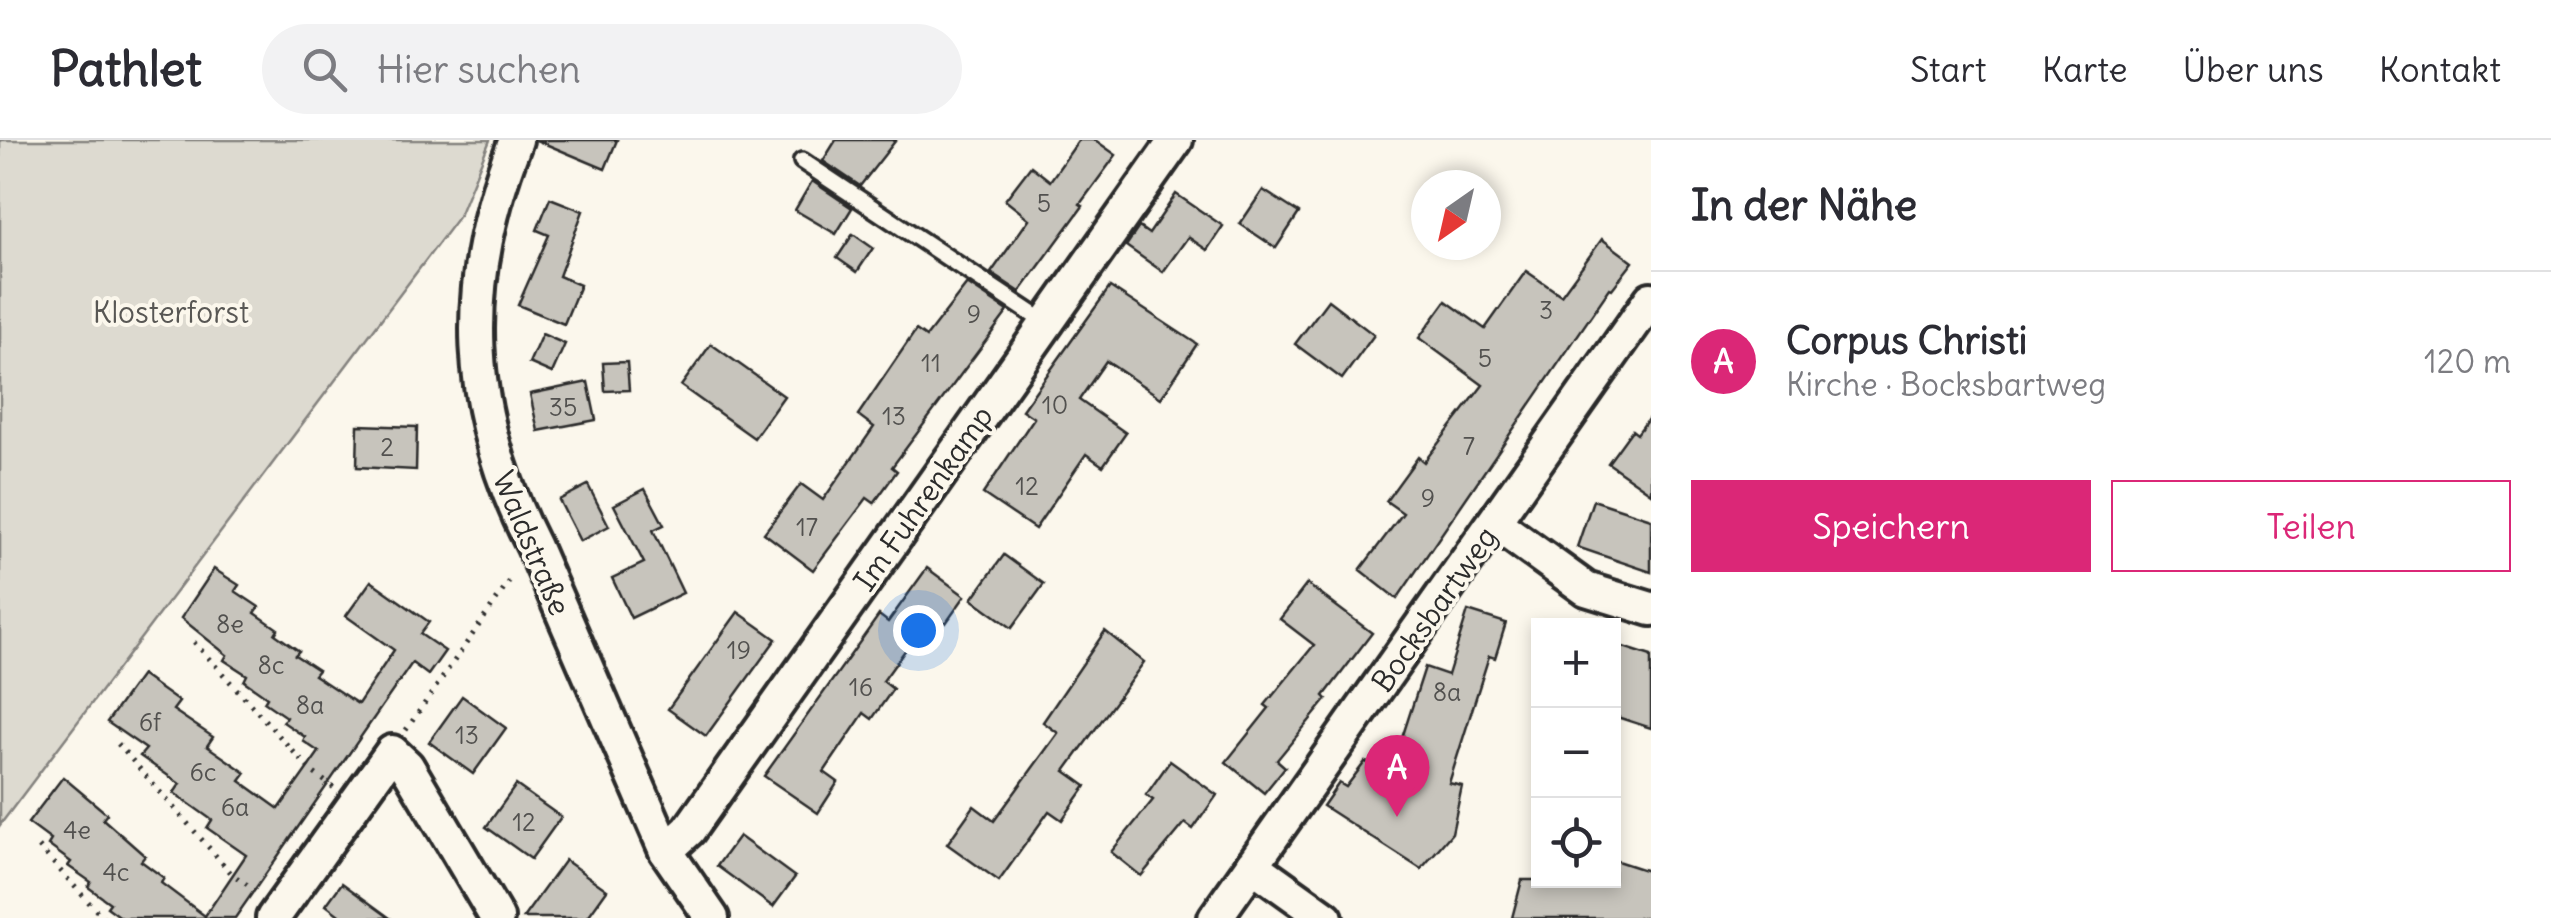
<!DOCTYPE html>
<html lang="de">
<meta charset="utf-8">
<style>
body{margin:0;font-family:Delius,sans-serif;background:#f2f2f3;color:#2b2b33}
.controls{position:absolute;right:30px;bottom:30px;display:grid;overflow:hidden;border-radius:0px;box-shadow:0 5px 15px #0003}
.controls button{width:90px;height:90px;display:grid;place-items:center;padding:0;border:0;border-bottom:2px solid #e1e1e2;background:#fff;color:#2b2b33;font:50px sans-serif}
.compass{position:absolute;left:1411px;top:30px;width:90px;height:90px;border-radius:50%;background:#fff;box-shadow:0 5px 15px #0003;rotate:214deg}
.you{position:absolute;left:918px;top:490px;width:35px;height:35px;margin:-25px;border:8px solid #fff;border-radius:50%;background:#1a73e8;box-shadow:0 0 0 15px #1a73e833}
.badge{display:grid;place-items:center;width:65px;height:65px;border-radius:50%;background:#db2777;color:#fff;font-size:32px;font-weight:700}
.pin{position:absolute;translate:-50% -82px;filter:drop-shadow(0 2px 5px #0008)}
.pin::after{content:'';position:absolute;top:52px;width:35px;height:30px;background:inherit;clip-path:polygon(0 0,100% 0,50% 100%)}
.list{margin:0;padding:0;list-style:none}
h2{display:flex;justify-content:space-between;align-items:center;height:130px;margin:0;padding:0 40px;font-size:42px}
h2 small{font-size:32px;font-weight:400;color:#7c7c81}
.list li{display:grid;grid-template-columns:65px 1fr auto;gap:30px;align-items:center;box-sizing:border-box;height:180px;padding:0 40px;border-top:2px solid #e1e1e2}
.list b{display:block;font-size:38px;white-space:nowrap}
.list p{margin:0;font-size:32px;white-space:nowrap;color:#7c7c81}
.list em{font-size:32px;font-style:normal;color:#7c7c81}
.actions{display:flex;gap:20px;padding:30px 40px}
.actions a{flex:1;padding:22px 0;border:2px solid #db2777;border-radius:0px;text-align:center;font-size:35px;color:#db2777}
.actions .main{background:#db2777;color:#fff}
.icon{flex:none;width:55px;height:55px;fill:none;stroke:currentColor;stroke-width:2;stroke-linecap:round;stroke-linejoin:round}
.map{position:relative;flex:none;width:1651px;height:778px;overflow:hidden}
header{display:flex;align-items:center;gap:60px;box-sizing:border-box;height:140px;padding:0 50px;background:#fff;border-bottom:2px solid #e1e1e2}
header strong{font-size:48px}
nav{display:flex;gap:55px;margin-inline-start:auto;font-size:35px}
.search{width:700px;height:90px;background:#f2f2f3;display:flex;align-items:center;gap:25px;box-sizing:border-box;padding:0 35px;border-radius:55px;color:#7c7c81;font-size:38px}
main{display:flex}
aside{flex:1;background:#fff}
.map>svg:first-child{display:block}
.green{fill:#dddad0;stroke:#84827e;stroke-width:2.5}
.building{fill:#c7c4bc;stroke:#2b2b2b;stroke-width:2.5}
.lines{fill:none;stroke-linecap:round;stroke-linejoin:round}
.lane-casing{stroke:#2b2b2b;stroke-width:22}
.street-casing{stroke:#2b2b2b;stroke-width:40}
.path{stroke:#2b2b2b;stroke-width:5;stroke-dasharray:2.5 8;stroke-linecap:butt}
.lane{stroke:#fbf7ec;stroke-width:15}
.street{stroke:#fbf7ec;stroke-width:32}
.labels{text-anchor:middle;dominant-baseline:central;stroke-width:8;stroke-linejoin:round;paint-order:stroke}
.number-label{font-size:25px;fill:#52514f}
.park-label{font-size:30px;fill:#585754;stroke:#fbf7ec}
.street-label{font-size:30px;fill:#2b2b2b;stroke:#fbf7ec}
</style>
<header>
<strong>Pathlet</strong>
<div class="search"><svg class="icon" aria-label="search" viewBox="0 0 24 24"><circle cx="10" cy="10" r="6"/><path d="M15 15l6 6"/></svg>Hier suchen</div>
<nav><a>Start</a><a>Karte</a><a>Über uns</a><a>Kontakt</a></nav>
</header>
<main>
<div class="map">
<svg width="1651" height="778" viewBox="0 0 1651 778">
<rect width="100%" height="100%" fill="#fbf7ec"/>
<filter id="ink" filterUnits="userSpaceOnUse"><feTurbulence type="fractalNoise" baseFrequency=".01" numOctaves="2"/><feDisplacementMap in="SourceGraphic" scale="20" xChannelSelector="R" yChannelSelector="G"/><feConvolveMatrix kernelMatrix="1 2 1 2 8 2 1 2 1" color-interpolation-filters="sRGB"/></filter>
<g filter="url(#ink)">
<polygon class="green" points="0,0 490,0 459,76 0,685"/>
<g class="building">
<polygon points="536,0 617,0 605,29"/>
<polygon points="836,0 896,0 860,46 823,21"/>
<polygon points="1079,0 1095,0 1116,15 1080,64 1083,66 1020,152 991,133 1029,79 1005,60 1031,26 1050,41"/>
<polygon points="812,41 852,68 836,94 795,70"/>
<polygon points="1263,50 1299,73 1276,108 1240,84"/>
<polygon points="1176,54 1223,86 1207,110 1188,97 1163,132 1126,106 1139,87 1149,94"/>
<polygon points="550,58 583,71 559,136 580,145 564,184 518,165 549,95 537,90"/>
<polygon points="853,94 873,108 857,132 837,118"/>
<polygon points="1602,99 1633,122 1612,149 1610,148 1397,459 1360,430 1403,373 1386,361 1418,317 1424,322 1483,245 1419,198 1446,161 1485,189 1526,131 1561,155"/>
<polygon points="967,144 1008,171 892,327 897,331 874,363 867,358 813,430 764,393 801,344 823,360 874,287 858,275 916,190 926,197"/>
<polygon points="1110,147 1197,204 1161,258 1106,221 1079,260 1126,293 1103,326 1086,314 1035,389 983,354 1034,278 1022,270"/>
<polygon points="1328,160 1374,195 1342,239 1295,204"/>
<polygon points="542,194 565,204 552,233 529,223"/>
<polygon points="711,204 784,256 754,298 681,246"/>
<polygon points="627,222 629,250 605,251 603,223"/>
<polygon points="588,242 596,280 538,291 530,254"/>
<polygon points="1651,275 1651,353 1608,323 1632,290 1637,294"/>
<polygon points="358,285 417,287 416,330 357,327"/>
<polygon points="588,345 609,386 580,401 559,360"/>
<polygon points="645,349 664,385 653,390 683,453 631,478 612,438 644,423 614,365"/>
<polygon points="1593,360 1651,379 1651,432 1577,407"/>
<polygon points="1004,415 1044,444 1012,488 972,459"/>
<polygon points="927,428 965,456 946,483 932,473 883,541 893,549 872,579 864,573 824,632 838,642 818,673 764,636 879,475 888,482"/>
<polygon points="214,429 239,445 235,451 259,467 255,473 278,489 275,494 299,511 295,515 318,530 314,535 358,564 394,510 346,476 371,441 429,482 420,494 445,511 428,535 412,523 235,778 122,778 107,767 110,763 88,747 91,742 68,726 71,722 48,705 51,700 28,683 63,637 107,674 103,679 145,716 141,721 164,738 161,743 205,776 246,715 207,688 212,680 174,653 180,644 140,616 146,609 107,582 141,535 179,562 173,570 213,597 207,606 246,633 240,641 279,669 319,612 303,601 305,597 283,582 286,577 264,562 267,557 244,541 247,535 224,520 227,515 181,478"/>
<polygon points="1307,444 1372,493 1324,556 1327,559 1277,620 1285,627 1264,653 1226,622 1269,568 1265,565 1314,505 1280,479"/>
<polygon points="1468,471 1506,483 1495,518 1489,516 1449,643 1462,646 1452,693 1421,729 1323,666 1339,643 1346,647 1365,622 1392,629 1425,527 1448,535"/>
<polygon points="738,472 776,499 706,596 668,569"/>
<polygon points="1105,491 1144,522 1065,631 1086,646 1062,680 1049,671 999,741 947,704 974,666 994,681 1058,593 1043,582"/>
<polygon points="1614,504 1651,516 1651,588 1614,576"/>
<polygon points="462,556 506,588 473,634 429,602"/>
<polygon points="1170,621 1217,655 1193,689 1185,683 1141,736 1111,712 1153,660 1146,655"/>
<polygon points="516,645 561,677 531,719 486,687"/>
<polygon points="739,696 795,737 773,767 717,726"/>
<polygon points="565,720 607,750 587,778 523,778"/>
<polygon points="1614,720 1651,732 1651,778 1512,778 1522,740 1614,740"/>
<polygon points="342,743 390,778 343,778 326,765"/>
</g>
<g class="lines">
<g class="lane-casing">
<polyline id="lane" points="802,21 1046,183"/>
</g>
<g class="street-casing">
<g id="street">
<path d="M516,0C459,144 464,270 534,407L666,711L712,778"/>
<polyline points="1495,383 1586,449 1651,469"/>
<polyline points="666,711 689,690 1176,0"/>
<polyline points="1252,725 1326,778"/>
<polyline points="273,778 392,612 407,626 497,778"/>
<polyline points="1215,778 1651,159"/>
</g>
</g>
<g class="path">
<polyline points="194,502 311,631 334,648"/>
<polyline points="406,590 514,435"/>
<polyline points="118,604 232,734 256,751"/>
<polyline points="39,707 103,778"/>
</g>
<use href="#lane" class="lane"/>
<use href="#street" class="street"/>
</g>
</g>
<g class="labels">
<g class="number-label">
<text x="1044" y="63">5</text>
<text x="1546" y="170">3</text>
<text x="974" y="174">9</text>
<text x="1485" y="218">5</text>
<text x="931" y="223">11</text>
<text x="1055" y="265">10</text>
<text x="563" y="267">35</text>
<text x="894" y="276">13</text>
<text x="1469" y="306">7</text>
<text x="387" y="307">2</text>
<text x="1027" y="346">12</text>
<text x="1428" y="358">9</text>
<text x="807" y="387">17</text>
<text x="230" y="484">8e</text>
<text x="739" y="510">19</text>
<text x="271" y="525">8c</text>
<text x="861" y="547">16</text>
<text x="1447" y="552">8a</text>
<text x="310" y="565">8a</text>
<text x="150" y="582">6f</text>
<text x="467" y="595">13</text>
<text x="203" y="632">6c</text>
<text x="235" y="667">6a</text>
<text x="524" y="682">12</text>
<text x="77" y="690">4e</text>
<text x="116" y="732">4c</text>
</g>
<g class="park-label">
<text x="171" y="172">Klosterforst</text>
</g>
<g class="street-label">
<text transform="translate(923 358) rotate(-55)">Im Fuhrenkamp</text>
<text transform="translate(532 403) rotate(67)">Waldstraße</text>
<text transform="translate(1434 469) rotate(-55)">Bocksbartweg</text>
</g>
</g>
</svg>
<div class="controls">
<button>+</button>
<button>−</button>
<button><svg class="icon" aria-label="locate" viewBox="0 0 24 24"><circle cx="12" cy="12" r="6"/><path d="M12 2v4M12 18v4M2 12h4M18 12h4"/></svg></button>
</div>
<svg class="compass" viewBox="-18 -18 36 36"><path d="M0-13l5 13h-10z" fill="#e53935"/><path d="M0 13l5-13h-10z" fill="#7c7c81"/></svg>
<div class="you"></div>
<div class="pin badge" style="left:1397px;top:677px">A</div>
</div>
<aside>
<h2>In der Nähe<small></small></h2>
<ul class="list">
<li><span class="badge">A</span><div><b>Corpus Christi</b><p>Kirche · Bocksbartweg</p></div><em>120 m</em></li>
</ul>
<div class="actions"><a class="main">Speichern</a><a>Teilen</a></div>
</aside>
</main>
